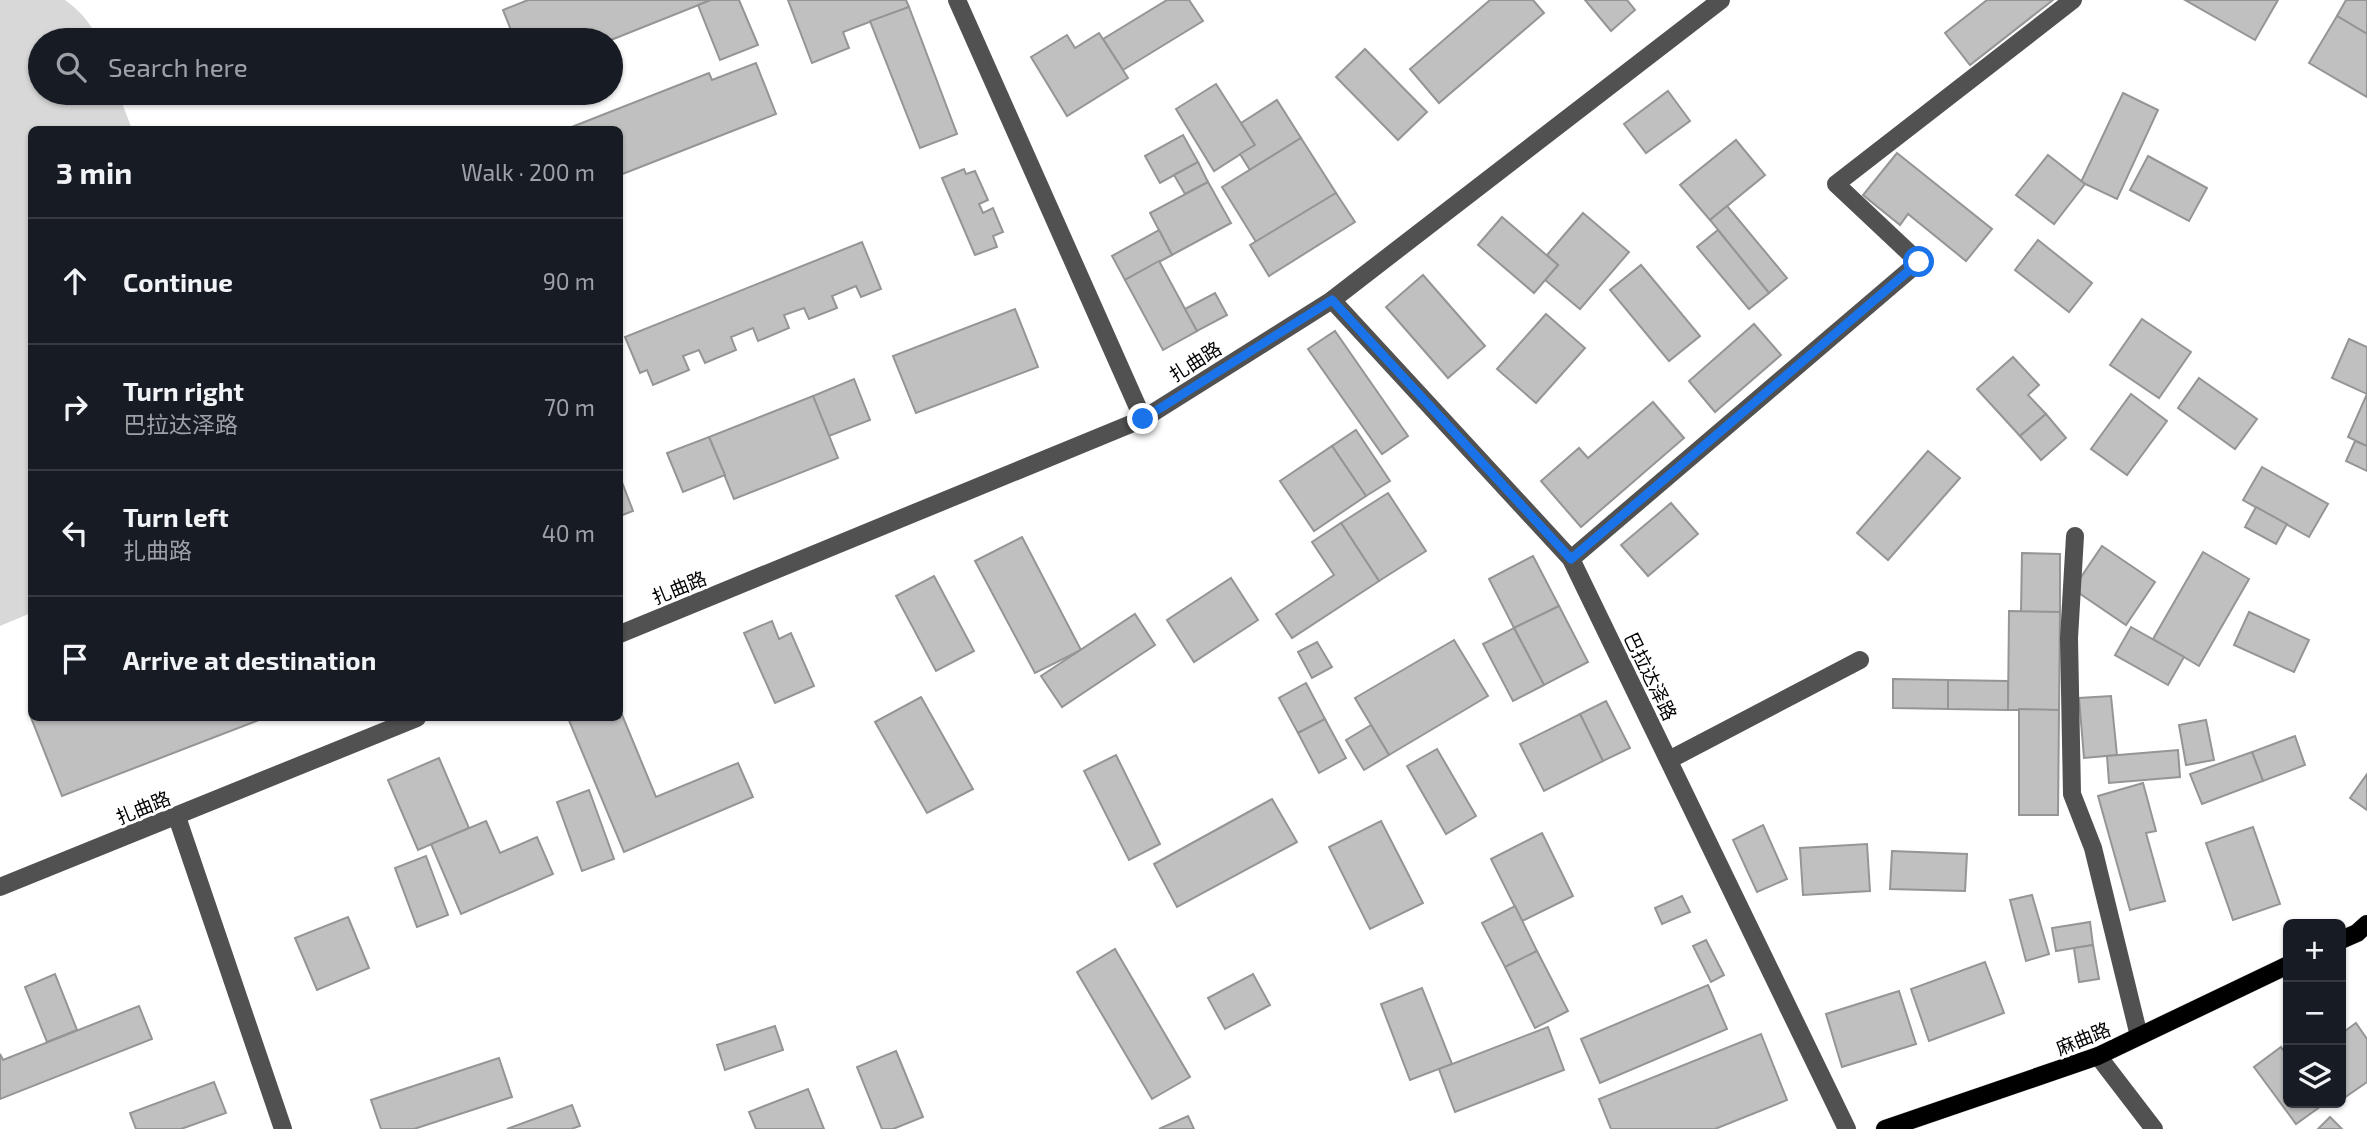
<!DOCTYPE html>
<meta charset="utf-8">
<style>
body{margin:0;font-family:"Exo 2","Noto Sans SC",sans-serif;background:#20242c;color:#f1f3f6}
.controls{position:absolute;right:21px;bottom:21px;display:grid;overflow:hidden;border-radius:10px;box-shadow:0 2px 5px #0004}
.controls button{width:63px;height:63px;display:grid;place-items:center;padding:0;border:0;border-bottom:2px solid #363941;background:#171b24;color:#f1f3f6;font:35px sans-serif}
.stop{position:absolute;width:21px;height:21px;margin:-16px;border:5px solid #1a73e8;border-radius:50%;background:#fff}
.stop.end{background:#1a73e8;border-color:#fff;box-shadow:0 2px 7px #0008}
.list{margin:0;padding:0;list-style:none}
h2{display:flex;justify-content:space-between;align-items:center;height:91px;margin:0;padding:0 28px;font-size:30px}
h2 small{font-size:23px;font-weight:400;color:#9ea1a6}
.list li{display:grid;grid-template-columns:46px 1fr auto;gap:21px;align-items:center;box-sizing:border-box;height:126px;padding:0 28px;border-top:2px solid #363941}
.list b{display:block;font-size:26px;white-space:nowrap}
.list p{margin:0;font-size:23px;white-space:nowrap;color:#9ea1a6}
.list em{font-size:23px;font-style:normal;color:#9ea1a6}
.icon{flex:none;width:38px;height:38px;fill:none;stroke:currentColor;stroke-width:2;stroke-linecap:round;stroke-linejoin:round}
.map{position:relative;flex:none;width:2367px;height:1129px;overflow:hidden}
.search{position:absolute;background:#171b24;box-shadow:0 2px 5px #0004;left:28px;top:28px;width:595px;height:77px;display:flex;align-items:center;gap:18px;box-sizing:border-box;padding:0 24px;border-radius:38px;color:#9ea1a6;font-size:26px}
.panel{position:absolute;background:#171b24;box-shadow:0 2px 5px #0004;left:28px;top:126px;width:595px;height:595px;border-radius:10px}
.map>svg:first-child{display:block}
.green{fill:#d8d8d8}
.building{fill:#c0c0c0;stroke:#959595;stroke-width:2}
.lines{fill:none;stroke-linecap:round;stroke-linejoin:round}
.major-casing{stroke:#dbdbdb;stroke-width:19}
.minor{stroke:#515151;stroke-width:18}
.major{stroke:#000;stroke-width:18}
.route{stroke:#1a73e8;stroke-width:9}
.labels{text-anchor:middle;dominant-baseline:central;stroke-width:6;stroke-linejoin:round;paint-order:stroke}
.street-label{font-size:19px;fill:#000;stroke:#fff}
</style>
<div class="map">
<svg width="2367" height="1129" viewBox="0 0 2367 1129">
<rect width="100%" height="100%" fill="#fff"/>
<path class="green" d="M0,0H65C79,10 92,24 98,40H40V93H118L132,129L32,130L31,613L0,626Z"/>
<g class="building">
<polygon points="528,0 711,0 611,40 515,40 503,10"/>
<polygon points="711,0 739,0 758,45 720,60 698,5"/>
<polygon points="788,0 906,0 909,7 843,32 849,48 812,63"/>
<polygon points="1167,0 1189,0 1203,21 1123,70 1103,39"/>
<polygon points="1490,0 1533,0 1544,13 1439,103 1410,69"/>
<polygon points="1585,0 1627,0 1635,10 1611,31"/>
<polygon points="1987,0 2053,0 1970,65 1945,33"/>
<polygon points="2185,0 2278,0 2255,40"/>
<polygon points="2346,0 2367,0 2367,34 2337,16"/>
<polygon points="909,7 957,134 920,148 870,21"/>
<polygon points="2337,16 2367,34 2367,97 2309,63"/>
<polygon points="1099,33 1128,78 1067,116 1031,57 1067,35 1075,48"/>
<polygon points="1365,49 1427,112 1398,140 1336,77"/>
<polygon points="756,63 776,114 620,175 620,130 564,130 709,73 712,80"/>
<polygon points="1216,84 1255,145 1214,171 1176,109"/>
<polygon points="1668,91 1690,121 1646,153 1624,124"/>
<polygon points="2123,93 2158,110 2117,199 2081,182"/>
<polygon points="1277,100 1301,138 1250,170 1240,154 1255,145 1241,123"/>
<polygon points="1183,135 1198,162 1160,183 1145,156"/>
<polygon points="1301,138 1336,193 1256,242 1222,187"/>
<polygon points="1736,140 1765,175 1710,220 1680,185"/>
<polygon points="1897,153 1992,229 1966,261 1908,214 1900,225 1863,195"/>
<polygon points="2048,155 2085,184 2054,224 2016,195"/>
<polygon points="2148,156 2207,188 2189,221 2130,190"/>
<polygon points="1198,162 1208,182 1185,194 1174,175"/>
<polygon points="964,169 966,174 975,171 988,200 979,204 983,213 993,208 1003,232 993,236 997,247 975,255 942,178"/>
<polygon points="1208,182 1231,223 1172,255 1150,213"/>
<polygon points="1336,193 1355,222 1269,276 1250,245"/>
<polygon points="1727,206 1787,278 1769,293 1710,220"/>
<polygon points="1583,213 1629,252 1580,309 1545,280 1558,265 1547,255"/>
<polygon points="1502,217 1558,265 1534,293 1478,245"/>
<polygon points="1159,230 1172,255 1125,280 1112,256"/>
<polygon points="1718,230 1769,293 1749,309 1697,247"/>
<polygon points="2038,240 2092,283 2069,312 2015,270"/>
<polygon points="862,242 881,289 861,297 856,286 832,296 837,308 809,319 804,308 784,315 789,328 758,341 753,328 731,337 736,350 705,363 699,350 683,356 689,370 653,385 647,370 640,373 625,337"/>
<polygon points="1159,261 1197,331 1163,350 1125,280"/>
<polygon points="1641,265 1700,336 1669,361 1610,290"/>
<polygon points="1423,275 1485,346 1448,378 1386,307"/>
<polygon points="1215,293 1227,315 1197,331 1185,309"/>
<polygon points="1015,309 1038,367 916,413 893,356"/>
<polygon points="1546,314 1585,348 1536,403 1497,369"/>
<polygon points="2142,319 2191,352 2159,398 2110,365"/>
<polygon points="1754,324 1781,355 1715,412 1689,381"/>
<polygon points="1335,331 1408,436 1382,454 1308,349"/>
<polygon points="2349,339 2367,347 2367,394 2332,378"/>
<polygon points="2013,357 2039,385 2028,395 2046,414 2020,436 1977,389"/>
<polygon points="2199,378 2257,419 2235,449 2178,408"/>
<polygon points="854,379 870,420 829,436 813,396"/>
<polygon points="2131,394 2167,421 2127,475 2091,449"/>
<polygon points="2367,394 2367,446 2348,437"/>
<polygon points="813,396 838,458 734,499 709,437"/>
<polygon points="1653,402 1684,438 1581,527 1541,481 1579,448 1588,458"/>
<polygon points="2046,414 2066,438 2041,460 2020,436"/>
<polygon points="1356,430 1390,481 1366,496 1332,446"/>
<polygon points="709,437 725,475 683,492 667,453"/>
<polygon points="2355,441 2367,446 2367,471 2346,461"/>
<polygon points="1332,446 1366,496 1314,531 1280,481"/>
<polygon points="1928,451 1960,478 1888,560 1857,533"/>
<polygon points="2262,467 2328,504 2309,537 2243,500"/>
<polygon points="620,477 633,511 620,516"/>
<polygon points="1388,493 1426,551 1379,581 1341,523"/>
<polygon points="1671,503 1698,534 1648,576 1621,545"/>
<polygon points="2256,507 2287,524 2276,544 2245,527"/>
<polygon points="1341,523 1379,581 1292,638 1276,614 1334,575 1312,542"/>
<polygon points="1022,537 1081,650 1035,673 975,561"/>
<polygon points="2102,546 2155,582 2126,625 2073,589"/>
<polygon points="2203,552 2249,579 2199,666 2153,639"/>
<polygon points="2022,553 2060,554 2060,612 2021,612"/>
<polygon points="1533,556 1559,606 1514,628 1489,579"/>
<polygon points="934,576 974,651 936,671 896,596"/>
<polygon points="1231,578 1258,620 1194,662 1167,620"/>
<polygon points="1559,606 1588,662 1544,685 1514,628"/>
<polygon points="2009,611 2060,612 2059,710 2008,710"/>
<polygon points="2249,612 2309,640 2294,672 2234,645"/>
<polygon points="1135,614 1155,645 1062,707 1041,676"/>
<polygon points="772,621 779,639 791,633 814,686 775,703 744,633"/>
<polygon points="2131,627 2184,657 2168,685 2115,655"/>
<polygon points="1514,628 1544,685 1513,701 1483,644"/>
<polygon points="1454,640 1488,696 1389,755 1355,698"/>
<polygon points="1317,642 1332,667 1312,678 1298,652"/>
<polygon points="1893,679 1948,680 1948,709 1893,708"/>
<polygon points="1948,680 2008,681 2008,710 1948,709"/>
<polygon points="1306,683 1325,719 1298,733 1279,698"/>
<polygon points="2111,696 2117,755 2084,758 2079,698"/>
<polygon points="921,697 973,789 927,813 875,722"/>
<polygon points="1606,701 1630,748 1603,761 1580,714"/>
<polygon points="2019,709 2059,710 2058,815 2019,815"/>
<polygon points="620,710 656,797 738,763 753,797 624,852 568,718 620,718"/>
<polygon points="32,714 32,718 264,718 62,796 30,715"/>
<polygon points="1580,714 1603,761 1544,791 1520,744"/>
<polygon points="1325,719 1346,758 1319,773 1298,733"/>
<polygon points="2206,720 2214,760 2186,765 2179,725"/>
<polygon points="1371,725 1389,755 1364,770 1346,740"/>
<polygon points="2295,736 2305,765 2263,781 2252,752"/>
<polygon points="1437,749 1476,816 1446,834 1407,766"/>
<polygon points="2178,750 2180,777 2109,783 2107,756"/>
<polygon points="2252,752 2263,781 2202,804 2190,774"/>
<polygon points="1116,755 1160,844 1129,860 1084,771"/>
<polygon points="439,758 469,828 418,850 388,780"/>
<polygon points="2367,774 2367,810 2350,798"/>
<polygon points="2143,783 2156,831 2146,833 2165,901 2130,910 2098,796"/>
<polygon points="589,790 614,859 582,871 557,802"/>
<polygon points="1272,799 1297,842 1177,907 1154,864"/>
<polygon points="486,821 500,853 537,837 553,874 461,914 431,844"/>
<polygon points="1381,821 1423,903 1370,929 1329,847"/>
<polygon points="1763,825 1787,879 1757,892 1733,840"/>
<polygon points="2253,827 2280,904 2233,920 2206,843"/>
<polygon points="1542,833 1573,896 1522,921 1491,859"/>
<polygon points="1867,844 1870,891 1803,895 1800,848"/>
<polygon points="1892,851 1967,854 1965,891 1890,889"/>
<polygon points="426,856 448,915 417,927 395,868"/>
<polygon points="2032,895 2049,954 2026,961 2010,900"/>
<polygon points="1682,896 1690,912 1662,924 1655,908"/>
<polygon points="1515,906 1537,951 1505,967 1482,923"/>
<polygon points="348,917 369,968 317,990 295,938"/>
<polygon points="2090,922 2093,945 2056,951 2052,928"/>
<polygon points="1706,940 1724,975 1711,982 1693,946"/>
<polygon points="2093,945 2099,979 2079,982 2074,948"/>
<polygon points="1115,949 1190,1077 1152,1099 1077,972"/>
<polygon points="1537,951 1568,1011 1535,1028 1505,967"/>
<polygon points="1985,962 2004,1013 1929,1041 1911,989"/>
<polygon points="55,974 77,1030 47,1042 25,987"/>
<polygon points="1253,974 1270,1005 1225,1029 1208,998"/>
<polygon points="1708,985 1727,1029 1600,1083 1581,1039"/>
<polygon points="1422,988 1452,1064 1410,1080 1381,1004"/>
<polygon points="1899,991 1916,1044 1842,1067 1826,1014"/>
<polygon points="139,1006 152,1039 0,1099 0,1054 3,1060"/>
<polygon points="2356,1023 2367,1039 2367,1082 2341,1100 2341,1034"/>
<polygon points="775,1026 783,1050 725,1070 717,1045"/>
<polygon points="1548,1027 1564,1070 1455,1112 1439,1069"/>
<polygon points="1761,1034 1787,1100 1715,1129 1611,1129 1599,1099"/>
<polygon points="2281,1047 2288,1057 2288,1103 2324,1104 2296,1124 2254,1067"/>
<polygon points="896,1051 923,1117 893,1129 882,1129 857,1067"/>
<polygon points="499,1058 512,1097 414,1129 381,1129 371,1100"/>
<polygon points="214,1082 226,1113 181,1129 136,1129 130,1113"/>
<polygon points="808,1089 824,1129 756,1129 749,1112"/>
<polygon points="572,1105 580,1126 571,1129 507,1129"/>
<polygon points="1188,1116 1194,1129 1159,1129"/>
<polygon points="2330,1117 2342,1129 2318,1129"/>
</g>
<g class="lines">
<g class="major-casing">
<g id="major">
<polyline points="2341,940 2357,933 2367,924"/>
<polyline points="1885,1129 2098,1056 2288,965"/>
</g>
</g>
<g class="minor">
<polyline points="957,0 1143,419"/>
<polyline points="1332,300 1571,559 1847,1129"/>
<polyline points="2075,536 2069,638 2072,794 2093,848 2139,1036"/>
<polyline points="1571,559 1919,262 1836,184 2073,0"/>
<polyline points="620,634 1143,419 1332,300 1721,0"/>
<polyline points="1669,760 1860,660"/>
<polyline points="177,817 283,1129"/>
<polyline points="0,887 417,718"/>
<polyline points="2098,1056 2154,1129"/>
</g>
<use href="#major" class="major"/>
</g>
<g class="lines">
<polyline class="route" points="1143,419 1332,300 1571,559 1919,262"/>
</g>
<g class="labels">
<g class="street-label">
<text transform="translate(1195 361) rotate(-32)">扎曲路</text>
<text transform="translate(679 587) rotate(-22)">扎曲路</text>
<text transform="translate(1651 676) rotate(64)">巴拉达泽路</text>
<text transform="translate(143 807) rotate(-22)">扎曲路</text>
<text transform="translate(2083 1038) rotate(-22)">麻曲路</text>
</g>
</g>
</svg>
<div class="controls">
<button>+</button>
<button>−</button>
<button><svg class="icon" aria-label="layers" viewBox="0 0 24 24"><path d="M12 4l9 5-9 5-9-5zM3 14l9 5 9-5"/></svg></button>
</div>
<div class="stop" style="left:1919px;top:262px"></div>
<div class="stop end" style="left:1143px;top:419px"></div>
<div class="search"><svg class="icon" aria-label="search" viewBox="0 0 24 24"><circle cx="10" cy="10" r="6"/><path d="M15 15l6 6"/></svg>Search here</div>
<section class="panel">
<h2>3 min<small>Walk · 200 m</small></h2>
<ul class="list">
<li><svg class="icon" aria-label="ahead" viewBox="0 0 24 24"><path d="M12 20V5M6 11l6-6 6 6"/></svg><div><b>Continue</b></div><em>90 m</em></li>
<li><svg class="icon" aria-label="right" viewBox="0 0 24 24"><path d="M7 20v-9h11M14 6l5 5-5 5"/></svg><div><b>Turn right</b><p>巴拉达泽路</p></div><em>70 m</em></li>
<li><svg class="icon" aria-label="left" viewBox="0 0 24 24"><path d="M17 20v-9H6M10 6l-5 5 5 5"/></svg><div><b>Turn left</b><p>扎曲路</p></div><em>40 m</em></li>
<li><svg class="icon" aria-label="arrive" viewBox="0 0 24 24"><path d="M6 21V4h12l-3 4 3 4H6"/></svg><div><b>Arrive at destination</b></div></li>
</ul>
</section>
</div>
